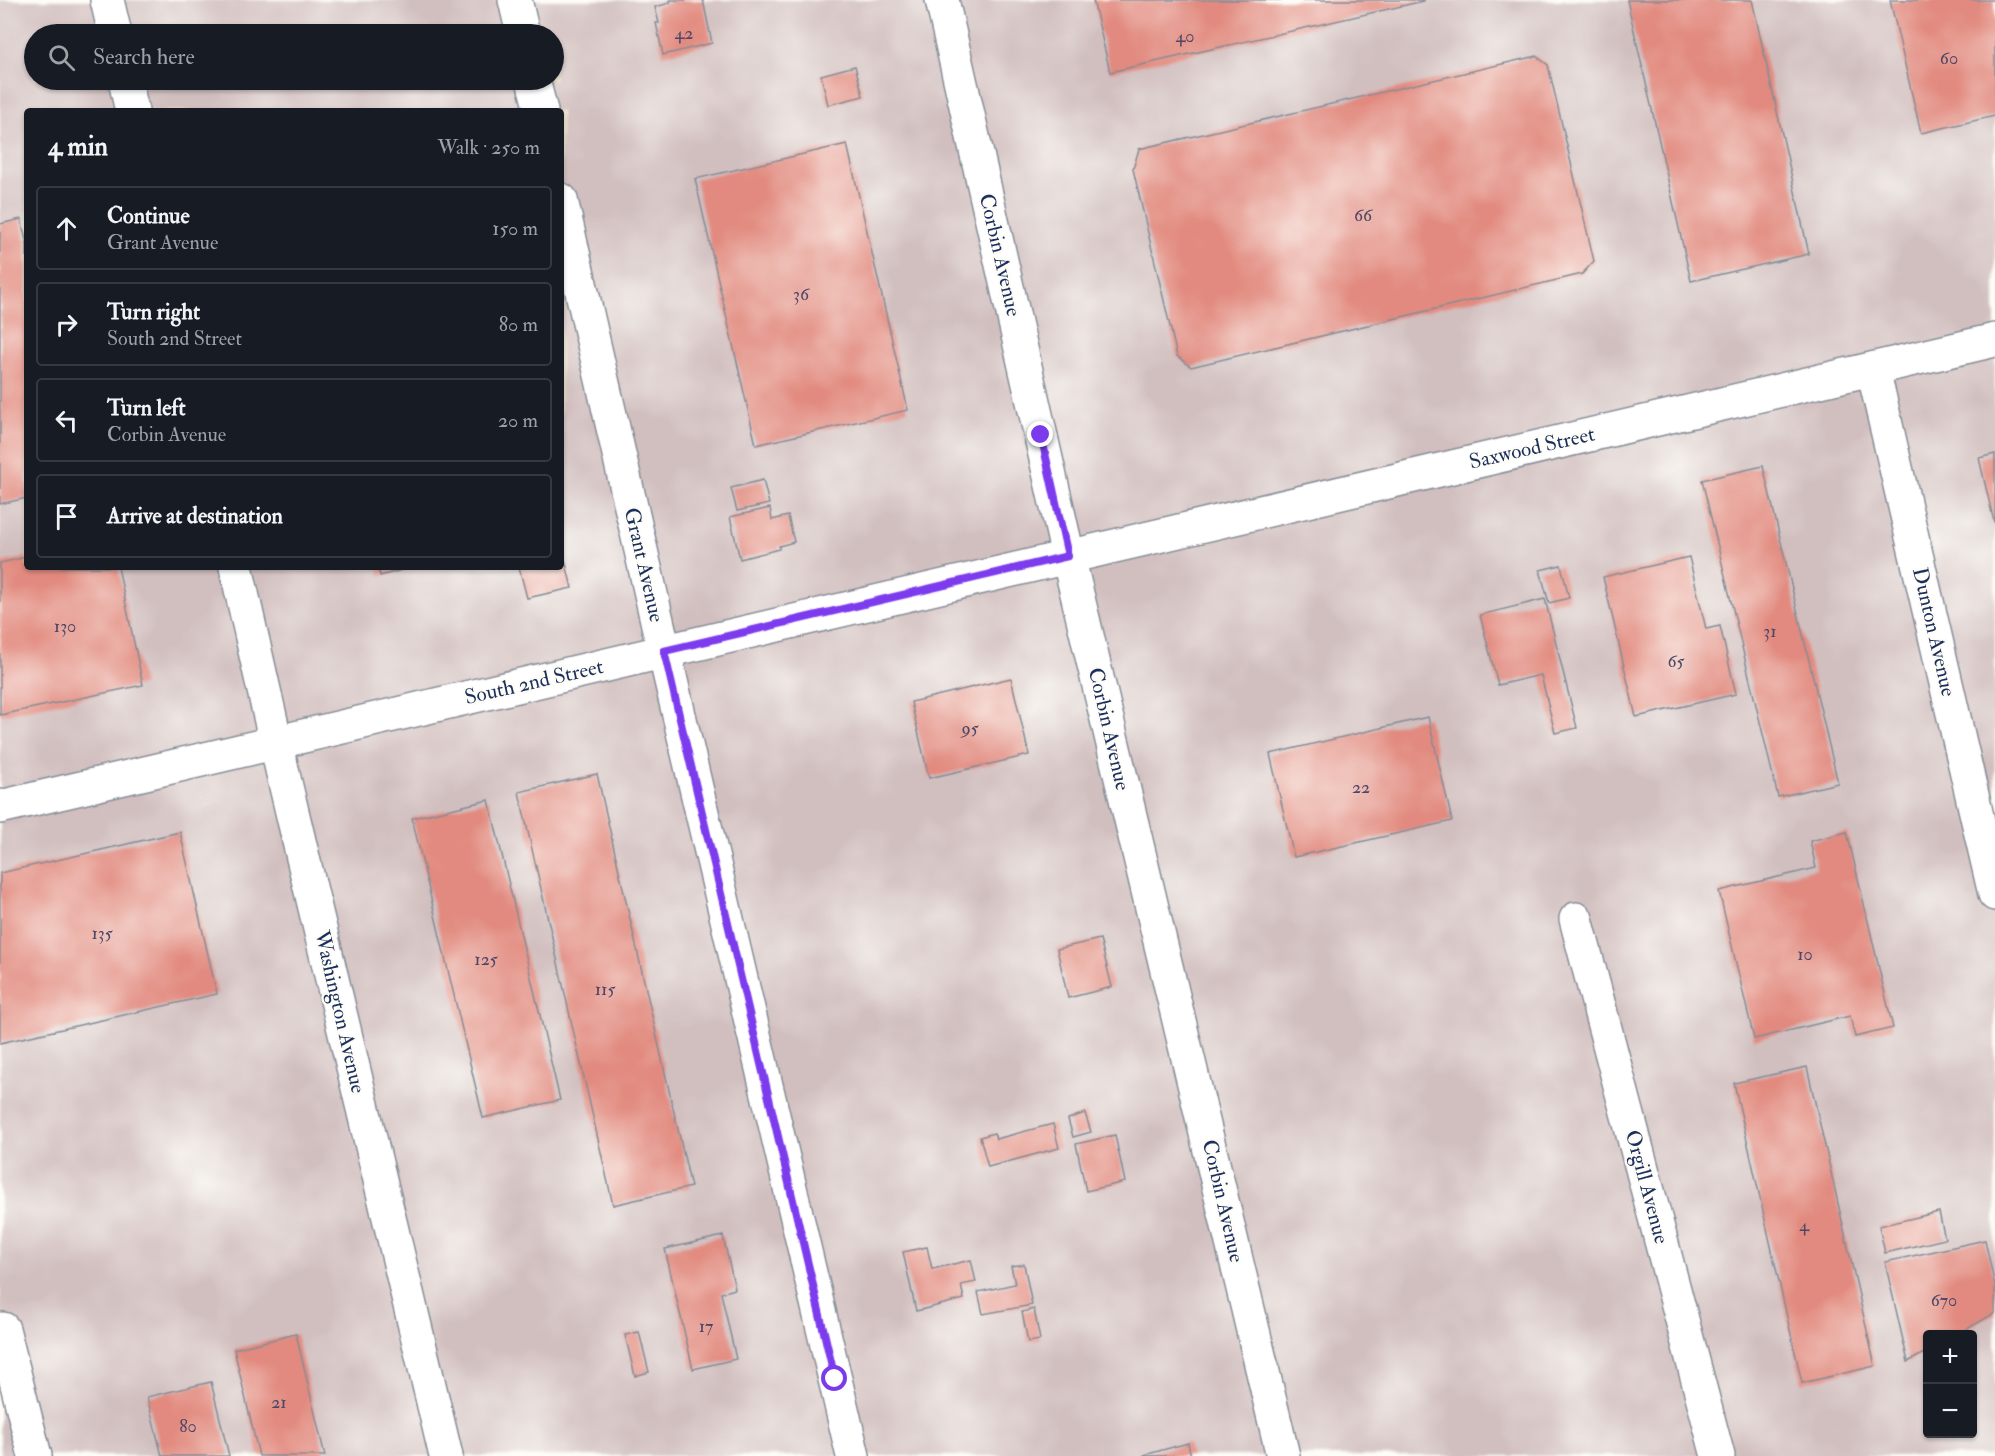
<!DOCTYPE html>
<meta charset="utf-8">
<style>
body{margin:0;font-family:"IM FELL Double Pica",serif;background:#20242c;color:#f1f3f6}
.controls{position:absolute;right:18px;bottom:18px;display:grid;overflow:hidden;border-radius:6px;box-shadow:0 2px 4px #0004}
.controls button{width:54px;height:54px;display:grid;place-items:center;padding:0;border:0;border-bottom:2px solid #363941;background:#171b24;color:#f1f3f6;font:30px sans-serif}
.stop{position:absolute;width:18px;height:18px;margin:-14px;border:4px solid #7c3aed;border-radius:50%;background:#fff}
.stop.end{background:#7c3aed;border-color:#fff;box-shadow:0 2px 6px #0008}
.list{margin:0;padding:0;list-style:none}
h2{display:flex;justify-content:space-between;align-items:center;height:78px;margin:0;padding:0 24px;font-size:26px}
h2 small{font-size:20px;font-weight:400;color:#9ea1a6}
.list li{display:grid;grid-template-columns:39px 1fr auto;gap:18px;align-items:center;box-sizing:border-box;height:84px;margin:0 12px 12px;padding:0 12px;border:2px solid #363941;border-radius:6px}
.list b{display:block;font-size:22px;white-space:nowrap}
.list p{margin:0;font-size:20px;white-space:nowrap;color:#9ea1a6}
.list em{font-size:20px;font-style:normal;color:#9ea1a6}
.icon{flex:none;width:33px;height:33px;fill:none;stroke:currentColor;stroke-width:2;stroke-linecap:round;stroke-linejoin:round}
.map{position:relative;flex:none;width:1995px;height:1456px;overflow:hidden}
.search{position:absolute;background:#171b24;box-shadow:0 2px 4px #0004;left:24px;top:24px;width:540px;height:66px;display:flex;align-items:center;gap:15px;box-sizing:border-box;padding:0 21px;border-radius:33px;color:#9ea1a6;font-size:22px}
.panel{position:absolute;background:#171b24;box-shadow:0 2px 4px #0004;left:24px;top:108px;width:540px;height:462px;border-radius:6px}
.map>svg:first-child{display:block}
.industrial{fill:#d1bfbf;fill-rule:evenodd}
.building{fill:#e28a7f}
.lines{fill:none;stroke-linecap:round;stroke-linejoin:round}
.street-casing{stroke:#868c96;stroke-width:36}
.secondary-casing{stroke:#868c96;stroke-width:36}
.street{stroke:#fff;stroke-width:33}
.secondary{stroke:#fff;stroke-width:33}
.route{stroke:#7c3aed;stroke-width:8}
.labels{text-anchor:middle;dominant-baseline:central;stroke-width:4.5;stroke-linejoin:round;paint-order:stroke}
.number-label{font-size:18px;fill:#4d4666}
.street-label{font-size:21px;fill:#1b2f5e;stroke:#fdfcf7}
</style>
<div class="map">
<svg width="1995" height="1456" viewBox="0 0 1995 1456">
<rect width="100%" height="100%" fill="#fdfcf7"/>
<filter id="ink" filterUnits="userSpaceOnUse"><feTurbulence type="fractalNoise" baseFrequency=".0167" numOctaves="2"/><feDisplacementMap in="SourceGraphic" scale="12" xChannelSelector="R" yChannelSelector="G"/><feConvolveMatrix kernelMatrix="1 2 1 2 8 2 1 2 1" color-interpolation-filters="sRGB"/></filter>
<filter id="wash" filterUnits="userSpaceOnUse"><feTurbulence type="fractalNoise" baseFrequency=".008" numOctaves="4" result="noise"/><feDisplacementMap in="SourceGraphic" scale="24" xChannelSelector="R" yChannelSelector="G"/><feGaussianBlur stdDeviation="1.35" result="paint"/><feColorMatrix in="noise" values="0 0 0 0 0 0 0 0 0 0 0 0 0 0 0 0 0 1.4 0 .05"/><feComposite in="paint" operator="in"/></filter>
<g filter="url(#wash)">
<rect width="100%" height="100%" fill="#f1e8cf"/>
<path class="industrial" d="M0,0H1995V1456H0ZM34,34H554V80H34ZM27,111H561V567H27ZM1928,1334H1972V1434H1928Z"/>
<g id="blocks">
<g class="building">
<polygon points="670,0 703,0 712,43 663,55 656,23 659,23 655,7 670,3"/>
<polygon points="1093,0 1424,0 1424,1 1110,72"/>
<polygon points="1627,0 1752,0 1809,254 1691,281"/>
<polygon points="1890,0 1995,0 1995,116 1921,133"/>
<polygon points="1536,56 1548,65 1594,261 1582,274 1191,367 1177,356 1133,169 1139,149"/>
<polygon points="855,66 863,96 828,105 821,75"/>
<polygon points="847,144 908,410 756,445 695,179"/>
<polygon points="21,219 27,245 27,498 0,504 0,224"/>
<polygon points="1995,454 1995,522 1994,522 1979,458"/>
<polygon points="1763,466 1838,783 1778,797 1702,480"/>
<polygon points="763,480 769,504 737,511 731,488"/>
<polygon points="770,508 772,520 788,516 794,542 779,546 779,549 740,559 730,517"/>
<polygon points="561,544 572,588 527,598 519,567 561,567"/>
<polygon points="27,557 27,567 118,567 143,685 0,715 0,563"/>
<polygon points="1689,557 1706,629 1720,626 1736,694 1636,717 1603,577"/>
<polygon points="1561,565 1569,598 1549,603 1540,570"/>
<polygon points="378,567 409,567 409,568 380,576"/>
<polygon points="1545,599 1577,728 1555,733 1541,675 1498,685 1480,615"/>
<polygon points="1011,678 1029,755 929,778 911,702"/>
<polygon points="1428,717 1452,821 1294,857 1270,754"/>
<polygon points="597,774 691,1187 613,1205 519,792"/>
<polygon points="489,800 560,1100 483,1118 412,818"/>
<polygon points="180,832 217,994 0,1043 0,873"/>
<polygon points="1847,832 1893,1028 1855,1037 1850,1016 1754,1039 1719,891 1816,868 1810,841"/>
<polygon points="1100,939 1112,987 1068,998 1057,949"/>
<polygon points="1807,1067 1875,1366 1802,1383 1734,1083"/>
<polygon points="1085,1113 1091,1132 1073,1137 1068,1119"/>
<polygon points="1053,1124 1059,1148 988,1167 980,1137 994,1133 996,1139"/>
<polygon points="1115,1135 1125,1182 1086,1191 1076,1144"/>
<polygon points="1939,1212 1945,1239 1885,1253 1879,1226"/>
<polygon points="723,1236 735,1289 721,1293 736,1359 693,1369 665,1249"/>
<polygon points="1985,1240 1995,1286 1995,1313 1958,1334 1928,1334 1928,1351 1908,1362 1885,1262"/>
<polygon points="927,1247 932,1269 971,1260 976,1282 961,1285 964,1299 916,1311 903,1252"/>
<polygon points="1024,1264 1032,1305 983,1314 978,1292 1015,1284 1011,1266"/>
<polygon points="1034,1309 1040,1340 1028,1342 1022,1312"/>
<polygon points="639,1332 649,1372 635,1376 625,1335"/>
<polygon points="296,1334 325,1456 259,1456 234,1349"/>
<polygon points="211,1382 229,1456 162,1456 147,1397"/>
<polygon points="1188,1443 1191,1456 1144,1456 1144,1455"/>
</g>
</g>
</g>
<g filter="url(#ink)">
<use href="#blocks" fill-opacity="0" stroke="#868c96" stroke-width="1.5"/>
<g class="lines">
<g class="street-casing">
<g id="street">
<polyline points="107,0 115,34"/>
<polyline points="515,0 523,34"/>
<polyline points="125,80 132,111"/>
<polyline points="533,80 541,111"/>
<polyline points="561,200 664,651 853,1456"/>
<polyline points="1873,369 1995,894"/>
<polyline points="236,567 283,774 446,1456"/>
<polyline points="0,807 1995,340"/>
<polyline points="1576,919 1718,1456"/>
<polyline points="3,1329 35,1456"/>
</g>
</g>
<g class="secondary-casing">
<polyline id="secondary" points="942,0 1068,556 1283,1456"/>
</g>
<use href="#street" class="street"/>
<use href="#secondary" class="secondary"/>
</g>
</g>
<g class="lines" filter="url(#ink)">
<polyline class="route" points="835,1379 664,651 1068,556 1041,435"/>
</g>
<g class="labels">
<g class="number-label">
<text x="684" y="33">42</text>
<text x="1185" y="36">40</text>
<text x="1949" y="58">60</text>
<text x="1363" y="215">66</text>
<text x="801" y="294">36</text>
<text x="65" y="626">130</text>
<text x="1770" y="631">31</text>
<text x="1676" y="661">65</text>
<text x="970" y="728">95</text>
<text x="1361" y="787">22</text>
<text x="102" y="933">135</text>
<text x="1805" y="954">10</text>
<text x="486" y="959">125</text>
<text x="605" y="989">115</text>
<text x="1804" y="1225">4</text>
<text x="1944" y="1300">670</text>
<text x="706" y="1326">17</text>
<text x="279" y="1402">21</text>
<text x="188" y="1426">80</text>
</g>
<g class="street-label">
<text transform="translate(1000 255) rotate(77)">Corbin Avenue</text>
<text transform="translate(1532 448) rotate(-13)">Saxwood Street</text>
<text transform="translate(644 565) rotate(77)">Grant Avenue</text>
<text transform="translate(1934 632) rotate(77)">Dunton Avenue</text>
<text transform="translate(534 682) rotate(-13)">South 2nd Street</text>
<text transform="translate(1109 729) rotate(77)">Corbin Avenue</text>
<text transform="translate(340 1012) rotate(77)">Washington Avenue</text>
<text transform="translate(1647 1187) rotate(75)">Orgill Avenue</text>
<text transform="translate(1223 1201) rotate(77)">Corbin Avenue</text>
</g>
</g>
</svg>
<div class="controls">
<button>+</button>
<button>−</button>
</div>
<div class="stop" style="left:835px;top:1379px"></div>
<div class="stop end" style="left:1041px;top:435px"></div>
<div class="search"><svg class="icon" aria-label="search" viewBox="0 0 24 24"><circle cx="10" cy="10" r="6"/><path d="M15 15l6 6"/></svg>Search here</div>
<section class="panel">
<h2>4 min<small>Walk · 250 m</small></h2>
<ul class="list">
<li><svg class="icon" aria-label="ahead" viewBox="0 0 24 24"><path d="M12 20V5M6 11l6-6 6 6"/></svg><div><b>Continue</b><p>Grant Avenue</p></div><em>150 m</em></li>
<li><svg class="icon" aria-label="right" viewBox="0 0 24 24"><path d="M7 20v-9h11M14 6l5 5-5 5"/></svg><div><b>Turn right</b><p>South 2nd Street</p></div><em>80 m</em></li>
<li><svg class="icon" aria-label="left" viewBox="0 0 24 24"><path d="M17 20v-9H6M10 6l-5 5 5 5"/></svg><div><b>Turn left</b><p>Corbin Avenue</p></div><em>20 m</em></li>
<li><svg class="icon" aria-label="arrive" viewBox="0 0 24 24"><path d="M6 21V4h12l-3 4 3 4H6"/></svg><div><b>Arrive at destination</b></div></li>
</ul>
</section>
</div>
